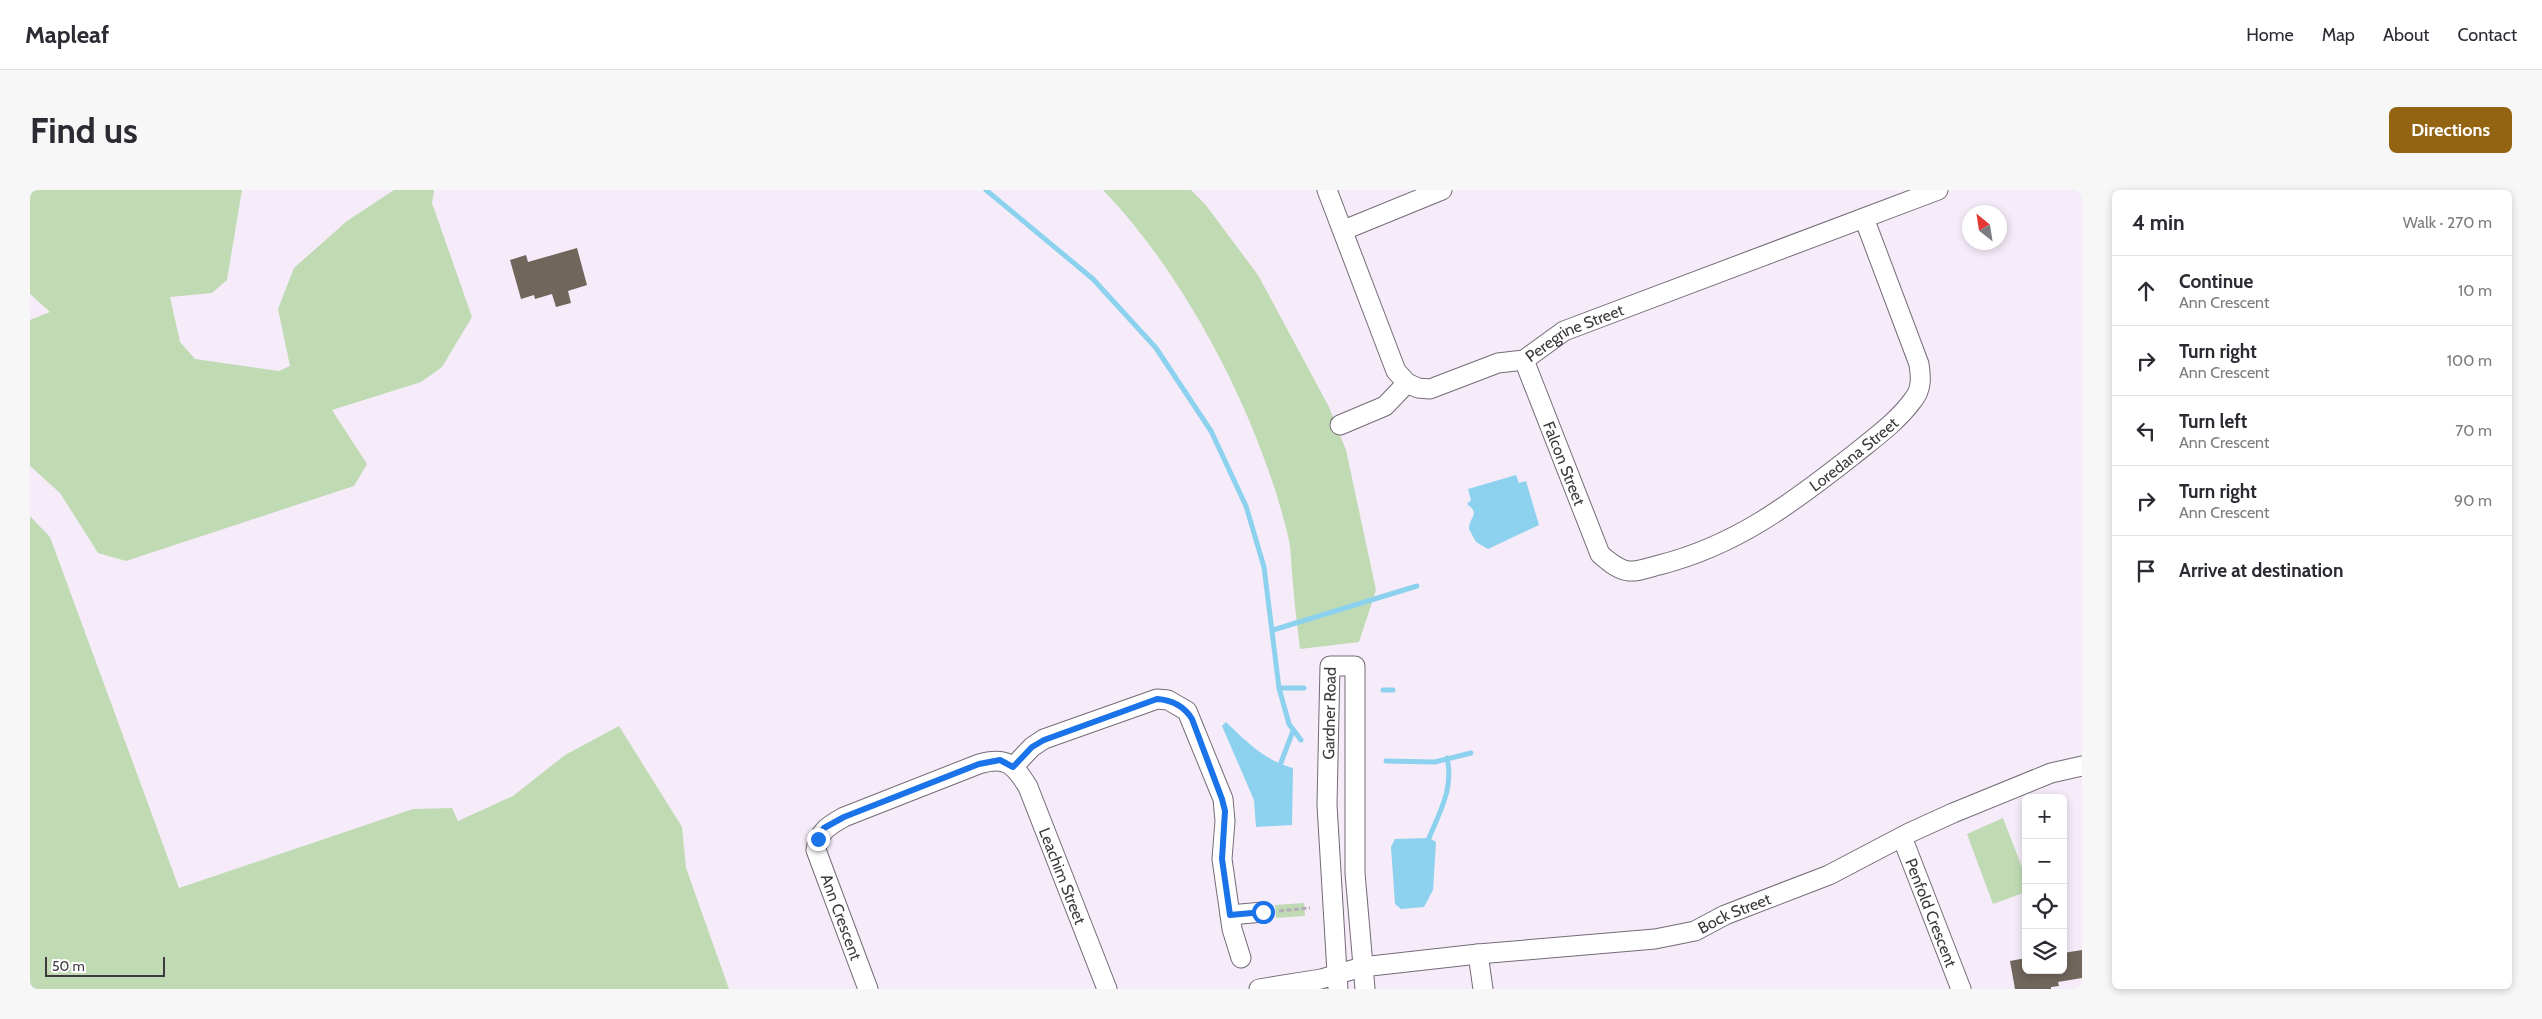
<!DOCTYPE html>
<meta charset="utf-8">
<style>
body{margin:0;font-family:Cabin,sans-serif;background:#f7f7f7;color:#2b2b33}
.controls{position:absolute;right:15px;bottom:15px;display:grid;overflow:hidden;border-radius:8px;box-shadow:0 2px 8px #0003}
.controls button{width:45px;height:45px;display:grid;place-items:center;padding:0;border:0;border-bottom:1px solid #e1e1e2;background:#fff;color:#2b2b33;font:25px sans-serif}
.compass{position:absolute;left:1932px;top:15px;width:45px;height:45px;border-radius:50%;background:#fff;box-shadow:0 2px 8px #0003;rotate:330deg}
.scale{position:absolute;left:15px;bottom:12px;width:120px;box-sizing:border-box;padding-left:5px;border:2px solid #3d393e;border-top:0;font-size:14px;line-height:18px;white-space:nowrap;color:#3d393e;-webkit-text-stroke:4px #fff;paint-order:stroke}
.stop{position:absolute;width:15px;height:15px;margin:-11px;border:4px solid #1a73e8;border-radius:50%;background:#fff}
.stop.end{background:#1a73e8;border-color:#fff;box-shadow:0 1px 5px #0008}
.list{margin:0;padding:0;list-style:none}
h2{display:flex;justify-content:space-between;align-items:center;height:65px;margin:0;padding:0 20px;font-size:21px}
h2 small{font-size:16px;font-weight:400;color:#7c7c81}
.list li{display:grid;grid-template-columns:32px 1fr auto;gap:15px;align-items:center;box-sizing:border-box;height:70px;padding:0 20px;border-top:1px solid #e1e1e2}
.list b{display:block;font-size:19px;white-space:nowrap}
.list p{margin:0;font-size:16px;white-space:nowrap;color:#7c7c81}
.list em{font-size:16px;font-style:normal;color:#7c7c81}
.icon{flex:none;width:28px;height:28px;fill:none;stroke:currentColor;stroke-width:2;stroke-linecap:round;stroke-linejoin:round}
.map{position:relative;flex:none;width:2052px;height:799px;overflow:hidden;border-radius:8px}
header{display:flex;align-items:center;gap:30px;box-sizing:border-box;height:70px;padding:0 25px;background:#fff;border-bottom:1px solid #e1e1e2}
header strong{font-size:24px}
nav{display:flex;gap:28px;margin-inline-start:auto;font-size:18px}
.intro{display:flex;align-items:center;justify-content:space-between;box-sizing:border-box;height:120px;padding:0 30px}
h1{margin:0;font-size:35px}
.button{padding:12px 22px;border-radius:8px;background:#936412;color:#fff;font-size:18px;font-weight:700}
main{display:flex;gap:30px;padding:0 30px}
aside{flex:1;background:#fff;border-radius:8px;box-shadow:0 2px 8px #0003}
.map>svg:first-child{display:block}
.green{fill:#c0dbb3}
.water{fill:#8cd2ee}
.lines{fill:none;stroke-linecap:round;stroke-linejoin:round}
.stream{stroke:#8cd2ee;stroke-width:5}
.building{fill:#71665c}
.minor-casing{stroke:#746b77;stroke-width:21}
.path{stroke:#b5adb8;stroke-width:3;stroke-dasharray:5 2.5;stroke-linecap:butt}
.minor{stroke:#fff;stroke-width:19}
.route{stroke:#1a73e8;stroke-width:6}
.labels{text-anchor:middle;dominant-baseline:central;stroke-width:5;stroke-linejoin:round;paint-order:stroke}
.street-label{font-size:16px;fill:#3d393e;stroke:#fff}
</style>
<header>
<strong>Mapleaf</strong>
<nav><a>Home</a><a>Map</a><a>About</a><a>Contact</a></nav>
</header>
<div class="intro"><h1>Find us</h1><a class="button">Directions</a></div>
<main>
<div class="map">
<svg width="2052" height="799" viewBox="0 0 2052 799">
<rect width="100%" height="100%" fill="#f5ebf9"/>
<g class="green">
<polygon points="0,0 212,0 197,90 182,103 140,107 150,152 165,169 249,181 260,176 248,119 264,78 317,31 364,0 404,0 402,13 442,127 412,177 391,192 302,220 337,274 324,296 96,371 68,363 30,303 0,276 0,130 20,122 0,104"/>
<path d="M1073,0H1161L1175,14L1228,85L1299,217L1316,260L1346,400L1329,452L1270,459C1267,434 1264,409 1262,383C1261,371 1261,358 1258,346C1230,229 1157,87 1073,0Z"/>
<polygon points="0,326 20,347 149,698 383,619 422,618 428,631 483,606 535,565 589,536 652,637 656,678 699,799 0,799"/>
<polygon points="1973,628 1996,688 1996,702 1963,714 1937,644"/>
<polygon points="1274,713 1275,726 1246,728 1245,715"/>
</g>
<g class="water">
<path d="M1486,285L1489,293L1496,291L1509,335L1458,359L1446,352L1439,339C1439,327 1451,324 1437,314L1441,310L1438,299Z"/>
<path d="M1196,532C1217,552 1235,571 1263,578L1262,635L1226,637L1224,610L1192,536Z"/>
<polygon points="1399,648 1406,652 1403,700 1394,717 1371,719 1365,714 1361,657 1365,649"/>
</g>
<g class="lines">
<g class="stream">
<polyline points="956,0 1063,89 1126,158 1181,241 1216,316 1234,377 1249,498 1259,534 1271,550"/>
<polyline points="1243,440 1387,396"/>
<polyline points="1249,498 1274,498"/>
<polyline points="1353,500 1363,500"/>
<polyline points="1356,571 1405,572 1441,563"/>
<polyline points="1250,575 1263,541"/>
<path d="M1399,648C1410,621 1424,598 1417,568"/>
</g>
</g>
<g class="building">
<polygon points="547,58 557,95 538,101 541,113 526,117 522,104 505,109 504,105 491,109 480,70 496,65 498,72"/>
<polygon points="2052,760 2052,788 2028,792 2029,796 2021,797 2021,799 1985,799 1980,771 1996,768 1996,780 2033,780 2033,763"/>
</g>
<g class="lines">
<g class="minor-casing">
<g id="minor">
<path id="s1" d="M1297,0L1366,181L1377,193L1388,198L1400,199L1468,173L1494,170L1534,141L1908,0"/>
<polyline points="1314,40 1412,0"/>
<path id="s2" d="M1494,170L1570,364C1578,371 1588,380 1599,381C1608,382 1620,377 1629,375C1705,356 1761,314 1822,266C1843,249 1867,232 1883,210C1892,199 1891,187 1889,174L1834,28"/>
<polyline points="1310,235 1355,216 1377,193"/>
<polyline points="983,577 1002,557 1014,549 1127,509 1138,510 1157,521 1193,609 1195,631 1192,669 1202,739 1211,768"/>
<path id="s3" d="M1872,647L1931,799"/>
<polyline points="1200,725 1233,722"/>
<polyline points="1448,764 1453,799"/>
<path id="s4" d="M838,799L786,660C789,641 798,636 814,627L949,574C976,566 984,574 998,597L1077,799"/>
<path id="s5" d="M1229,799L1291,789L1332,777L1448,764L1625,749L1665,741L1695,725L1799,685L1879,643L1923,623L2021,583L2052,576"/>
<path id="s6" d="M1308,799L1297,615L1300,476H1325V683L1335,799"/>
</g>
</g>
<polyline class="path" points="1249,721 1280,718"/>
<use href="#minor" class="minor"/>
</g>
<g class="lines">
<path class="route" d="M788,649L794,638L814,627L949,574L970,570L983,577L1002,557L1014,550L1127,509C1143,510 1154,516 1162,529L1192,609L1195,621L1192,669L1200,725L1233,722"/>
</g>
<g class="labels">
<g class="street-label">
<text stroke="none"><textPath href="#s1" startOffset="391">Peregrine Street</textPath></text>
<text stroke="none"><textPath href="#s2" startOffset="499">Loredana Street</textPath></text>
<text stroke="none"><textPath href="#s2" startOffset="111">Falcon Street</textPath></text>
<text stroke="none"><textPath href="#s6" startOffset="276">Gardner Road</textPath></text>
<text stroke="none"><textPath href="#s4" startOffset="495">Leachim Street</textPath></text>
<text stroke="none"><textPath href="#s5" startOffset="484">Bock Street</textPath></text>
<text stroke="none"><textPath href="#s3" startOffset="81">Penfold Crescent</textPath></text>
<text transform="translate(811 727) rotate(70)">Ann Crescent</text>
</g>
</g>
</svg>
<div class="controls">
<button>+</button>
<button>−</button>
<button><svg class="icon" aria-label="locate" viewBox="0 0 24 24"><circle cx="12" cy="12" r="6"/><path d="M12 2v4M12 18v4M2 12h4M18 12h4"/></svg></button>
<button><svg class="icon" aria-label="layers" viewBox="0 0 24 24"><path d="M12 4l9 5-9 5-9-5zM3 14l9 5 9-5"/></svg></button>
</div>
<svg class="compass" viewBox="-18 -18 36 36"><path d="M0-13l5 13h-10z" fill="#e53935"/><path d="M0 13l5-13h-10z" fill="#7c7c81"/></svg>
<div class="scale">50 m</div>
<div class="stop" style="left:1233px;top:722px"></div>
<div class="stop end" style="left:788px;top:649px"></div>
</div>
<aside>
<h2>4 min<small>Walk · 270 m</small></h2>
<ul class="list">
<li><svg class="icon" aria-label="ahead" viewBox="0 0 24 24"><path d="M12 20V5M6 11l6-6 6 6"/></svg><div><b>Continue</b><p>Ann Crescent</p></div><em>10 m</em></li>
<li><svg class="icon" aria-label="right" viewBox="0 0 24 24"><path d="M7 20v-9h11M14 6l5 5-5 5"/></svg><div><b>Turn right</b><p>Ann Crescent</p></div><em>100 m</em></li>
<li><svg class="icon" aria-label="left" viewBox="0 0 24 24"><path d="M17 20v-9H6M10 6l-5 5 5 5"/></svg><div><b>Turn left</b><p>Ann Crescent</p></div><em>70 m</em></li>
<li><svg class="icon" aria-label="right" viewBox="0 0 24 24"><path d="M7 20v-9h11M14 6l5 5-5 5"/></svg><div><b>Turn right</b><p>Ann Crescent</p></div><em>90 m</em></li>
<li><svg class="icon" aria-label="arrive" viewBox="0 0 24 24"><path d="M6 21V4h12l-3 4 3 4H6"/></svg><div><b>Arrive at destination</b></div></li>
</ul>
</aside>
</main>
